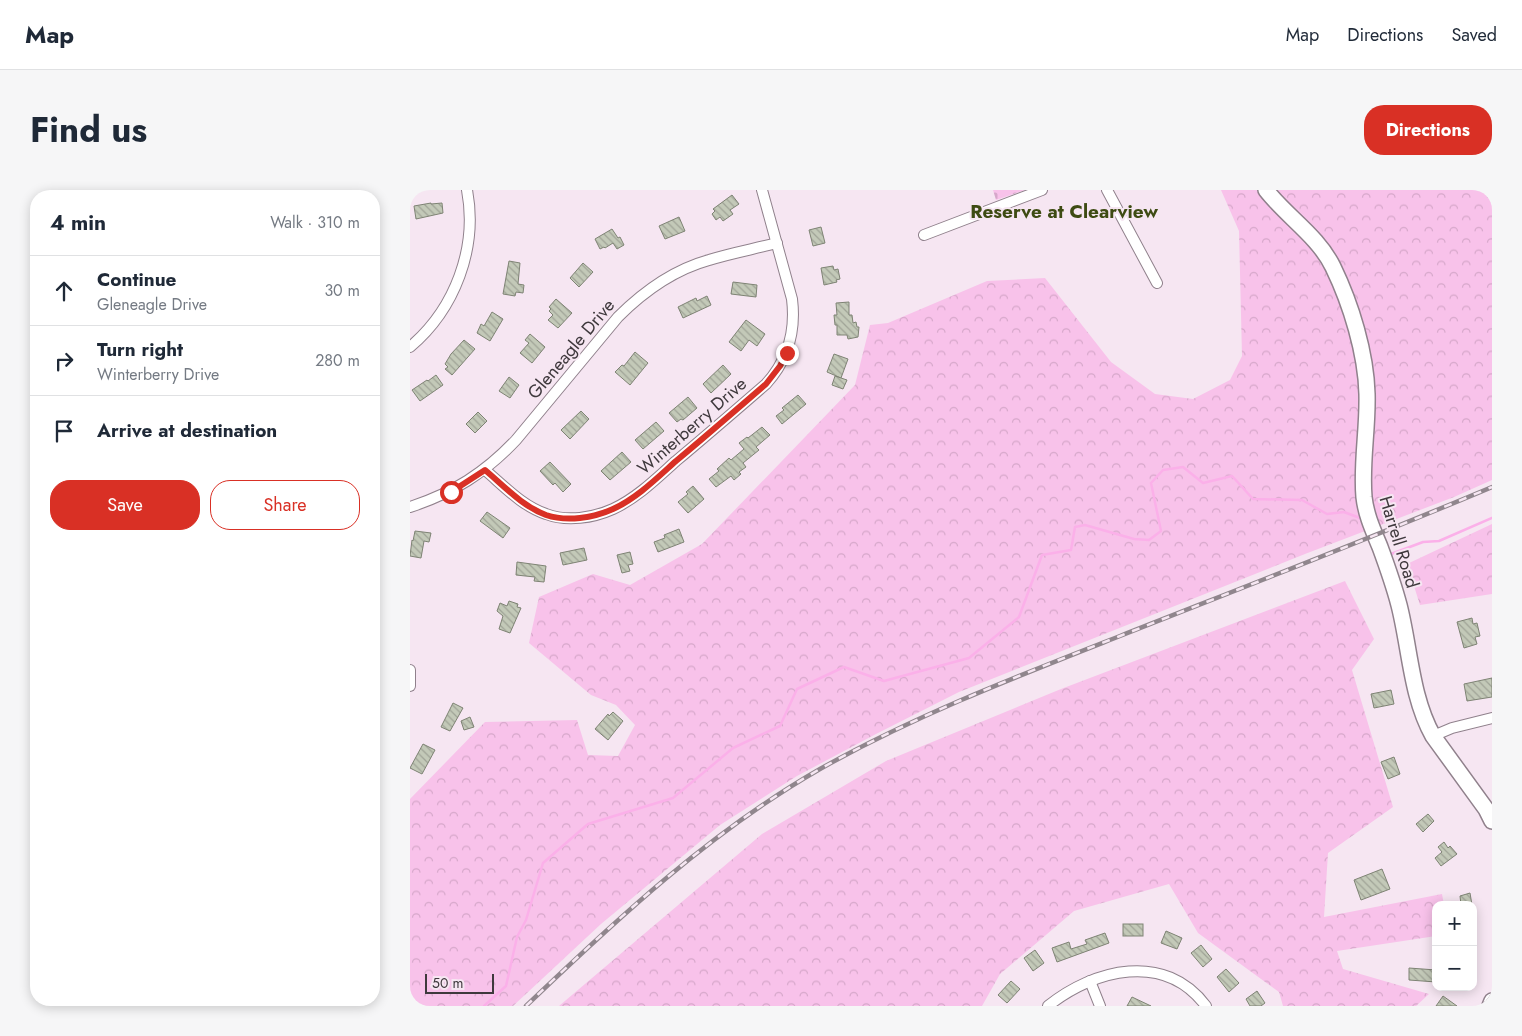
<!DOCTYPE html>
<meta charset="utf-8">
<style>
body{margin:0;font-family:Jost,sans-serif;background:#f6f6f7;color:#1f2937}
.controls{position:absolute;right:15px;bottom:15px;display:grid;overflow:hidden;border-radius:10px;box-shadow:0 2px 12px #0003}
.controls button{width:45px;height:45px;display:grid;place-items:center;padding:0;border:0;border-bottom:1px solid #e0e1e3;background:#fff;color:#1f2937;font:25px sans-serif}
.scale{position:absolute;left:15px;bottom:12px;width:69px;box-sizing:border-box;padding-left:5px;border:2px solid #3f393d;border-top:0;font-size:14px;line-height:18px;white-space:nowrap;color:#3f393d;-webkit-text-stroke:4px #f6e6f2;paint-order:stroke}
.stop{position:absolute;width:15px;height:15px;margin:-11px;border:4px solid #d93025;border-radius:50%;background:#fff}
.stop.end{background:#d93025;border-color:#fff;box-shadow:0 1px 5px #0008}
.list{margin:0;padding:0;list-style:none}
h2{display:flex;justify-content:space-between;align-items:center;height:65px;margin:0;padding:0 20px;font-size:21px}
h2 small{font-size:16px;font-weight:400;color:#747a83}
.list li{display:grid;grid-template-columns:32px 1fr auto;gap:15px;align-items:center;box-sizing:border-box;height:70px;padding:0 20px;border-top:1px solid #e0e1e3}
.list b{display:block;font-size:19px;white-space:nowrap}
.list p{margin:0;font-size:16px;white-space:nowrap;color:#747a83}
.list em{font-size:16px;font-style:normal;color:#747a83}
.actions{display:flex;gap:10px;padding:15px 20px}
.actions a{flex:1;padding:11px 0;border:1px solid #d93025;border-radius:20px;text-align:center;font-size:18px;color:#d93025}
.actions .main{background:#d93025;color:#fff}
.icon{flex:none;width:28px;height:28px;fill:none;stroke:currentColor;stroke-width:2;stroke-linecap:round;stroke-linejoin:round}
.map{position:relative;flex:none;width:1082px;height:816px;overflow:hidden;border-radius:20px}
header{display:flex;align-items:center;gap:30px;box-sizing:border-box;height:70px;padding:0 25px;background:#fff;border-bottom:1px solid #e0e1e3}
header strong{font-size:24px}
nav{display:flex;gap:28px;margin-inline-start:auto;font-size:18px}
.intro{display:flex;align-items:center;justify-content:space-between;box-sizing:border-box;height:120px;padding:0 30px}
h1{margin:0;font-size:35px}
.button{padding:12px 22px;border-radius:20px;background:#d93025;color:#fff;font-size:18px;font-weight:700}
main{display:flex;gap:30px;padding:0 30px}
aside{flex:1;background:#fff;border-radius:20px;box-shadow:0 2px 12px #0003}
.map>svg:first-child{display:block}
.forest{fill:url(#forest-crowns)}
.cemetery{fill:url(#cemetery-stones)}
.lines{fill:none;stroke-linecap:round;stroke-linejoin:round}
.stream{stroke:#fbb0e9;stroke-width:2.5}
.building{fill:url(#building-back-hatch);stroke:#7e8374}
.street-casing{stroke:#90818c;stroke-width:12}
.secondary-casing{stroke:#90818c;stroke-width:18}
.street{stroke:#fff;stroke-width:10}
.secondary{stroke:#fff;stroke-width:15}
.rail-casing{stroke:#90868d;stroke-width:4.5}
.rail{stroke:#f6e6f2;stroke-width:2.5;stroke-dasharray:8;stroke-linecap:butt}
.route{stroke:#d93025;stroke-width:6}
.labels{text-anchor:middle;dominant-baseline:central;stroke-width:4;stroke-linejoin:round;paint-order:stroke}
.street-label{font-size:18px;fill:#3f393d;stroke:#f6e6f2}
.neighbourhood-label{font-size:19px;font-weight:bold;fill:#3e4b13;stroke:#f6e6f2}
</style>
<header>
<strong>Map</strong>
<nav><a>Map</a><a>Directions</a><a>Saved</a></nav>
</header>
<div class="intro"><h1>Find us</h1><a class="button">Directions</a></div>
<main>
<aside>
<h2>4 min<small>Walk · 310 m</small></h2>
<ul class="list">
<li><svg class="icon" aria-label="ahead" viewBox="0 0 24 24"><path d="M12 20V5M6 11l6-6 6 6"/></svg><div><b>Continue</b><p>Gleneagle Drive</p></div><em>30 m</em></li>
<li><svg class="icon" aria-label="right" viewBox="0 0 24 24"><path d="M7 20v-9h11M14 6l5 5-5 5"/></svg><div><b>Turn right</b><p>Winterberry Drive</p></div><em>280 m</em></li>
<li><svg class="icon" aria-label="arrive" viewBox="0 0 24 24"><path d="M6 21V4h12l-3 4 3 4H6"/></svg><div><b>Arrive at destination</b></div></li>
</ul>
<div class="actions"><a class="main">Save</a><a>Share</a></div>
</aside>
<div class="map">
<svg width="1082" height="816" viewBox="0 0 1082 816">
<defs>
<pattern id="forest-crowns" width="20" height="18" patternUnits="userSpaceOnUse" patternTransform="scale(1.25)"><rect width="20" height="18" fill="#f8c2ea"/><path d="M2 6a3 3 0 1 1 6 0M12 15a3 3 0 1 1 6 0" fill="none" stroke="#d6a7ca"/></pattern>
<pattern id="cemetery-stones" width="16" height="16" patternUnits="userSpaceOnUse" patternTransform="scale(1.25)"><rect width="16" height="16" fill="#f8c2ea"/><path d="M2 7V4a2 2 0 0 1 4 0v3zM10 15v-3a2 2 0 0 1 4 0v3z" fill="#d6a7ca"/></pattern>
<pattern id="building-back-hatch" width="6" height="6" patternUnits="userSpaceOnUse" patternTransform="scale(1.25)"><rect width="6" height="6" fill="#c3c9b8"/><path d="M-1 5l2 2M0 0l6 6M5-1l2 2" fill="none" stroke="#a0a497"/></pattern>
</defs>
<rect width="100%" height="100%" fill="#f6e6f2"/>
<g class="forest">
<polygon points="811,0 1082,0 1082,290 1044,307 895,364 549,502 466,544 387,586 310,635 191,734 103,816 0,816 0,609 75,532 167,530 178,565 208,566 225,535 206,515 181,505 119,453 129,407 183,384 220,395 292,354 445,195 460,135 478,133 577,91 635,88 701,172 745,204 783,209 820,190 832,166 829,41"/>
<polygon points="1082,334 1082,404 1010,415 997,374"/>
<polygon points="935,391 964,449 942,480 983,617 918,663 914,727 1032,704 1034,715 1026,715 1026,746 927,761 933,779 1019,804 1006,816 873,816 869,802 788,743 759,694 664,721 590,784 572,816 149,816 352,644 476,571 651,499"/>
</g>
<polygon class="cemetery" points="583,0 615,0 586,10"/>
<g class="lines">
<g class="stream">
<polyline points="981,364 1013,352 1029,351 1082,328"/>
<polyline points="74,816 96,796 107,747 116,730 133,673 178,634 263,608 323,558 370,536 387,499 434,477 474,491 559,468 609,427 632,365 661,360 665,337 675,335 724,349 739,350 751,341 741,293 753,280 773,277 793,293 822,286 843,309 892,310 917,324 934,322 950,328"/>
</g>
</g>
<g class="building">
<polygon points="322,5 329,14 320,20 323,24 313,31 310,27 306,30 302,24 305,21 303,19"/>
<polygon points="21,13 21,14 32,13 33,23 6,29 4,16"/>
<polygon points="269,27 275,41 255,49 249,36"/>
<polygon points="411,37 415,53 403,56 399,40"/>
<polygon points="202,39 208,48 210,47 214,55 207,59 203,53 195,58 194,57 190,59 185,49"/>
<polygon points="99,71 110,73 108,94 114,95 113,103 106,102 105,106 93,104"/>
<polygon points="173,73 183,82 169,97 160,88"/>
<polygon points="423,76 424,80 428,79 430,89 426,90 427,92 414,95 411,78"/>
<polygon points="323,92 347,95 346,107 321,104"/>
<polygon points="297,106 301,115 273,128 268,117 286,108 287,111"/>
<polygon points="146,109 162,123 148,138 138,130 143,125 139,121 141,119 139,117"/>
<polygon points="439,112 439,125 442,125 443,133 446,132 447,137 449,137 448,147 438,149 437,145 427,145 427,135 425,135 424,125 427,125 426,113"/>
<polygon points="82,122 93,129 80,151 67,143 71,134 74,136"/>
<polygon points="336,130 355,144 347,156 339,150 331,161 319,152"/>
<polygon points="120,144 135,157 122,173 110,163 119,153 115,150"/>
<polygon points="54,150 65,159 42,185 35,179 38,177 35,174 41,164"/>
<polygon points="225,162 238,173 220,195 205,182 212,175 214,176"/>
<polygon points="424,164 438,169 431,188 417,182"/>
<polygon points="313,175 321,184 301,203 293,194"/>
<polygon points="26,185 33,195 10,211 2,200 17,190 18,191"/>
<polygon points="425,186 437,190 433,199 422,195"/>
<polygon points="99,187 109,195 100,208 89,201"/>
<polygon points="388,205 396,214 372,234 366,226 374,220 372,218"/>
<polygon points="278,207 287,218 273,230 271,229 267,232 259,223"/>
<polygon points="171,221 179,229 160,249 151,240"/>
<polygon points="68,222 77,231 65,243 56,234"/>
<polygon points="246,232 254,241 233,259 225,250"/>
<polygon points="352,237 360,245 346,257 349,260 333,273 336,277 329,282 331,284 324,290 321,286 306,297 299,289 309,281 307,279 319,268 321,270 334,259 329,253 337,247 338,248"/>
<polygon points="212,262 221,272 200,290 191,281"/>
<polygon points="140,272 161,294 153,302 145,293 143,295 130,281"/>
<polygon points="283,296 294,309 278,323 268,312 278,304 276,302"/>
<polygon points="77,322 100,338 93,348 70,331"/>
<polygon points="269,339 274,352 248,362 244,352 255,348 254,345"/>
<polygon points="5,341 21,343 19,352 14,351 11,368 0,366 2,350 3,351"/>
<polygon points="174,358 177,370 153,375 150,363"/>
<polygon points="220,362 223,374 218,375 220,381 212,383 207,365"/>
<polygon points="107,372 136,376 134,392 124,391 125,387 106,385"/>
<polygon points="99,411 108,414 107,417 111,418 100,443 89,439 93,426 87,421 90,413 97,416"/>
<polygon points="1062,428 1063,434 1067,433 1070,446 1065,447 1067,454 1054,458 1047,432"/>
<polygon points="1082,488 1082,507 1057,511 1054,494"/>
<polygon points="981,500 984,514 964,518 961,504"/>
<polygon points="43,513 53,518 40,541 31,537"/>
<polygon points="203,522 213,531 198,550 185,539 198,524 199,526"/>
<polygon points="60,527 64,537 54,540 51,531"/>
<polygon points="13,554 25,560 12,584 0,578"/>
<polygon points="984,567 990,584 978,589 971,572"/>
<polygon points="1018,624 1024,631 1013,642 1006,634"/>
<polygon points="1034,652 1038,658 1040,656 1047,664 1031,676 1025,668 1032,662 1028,657"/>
<polygon points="972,679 980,699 951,710 944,690"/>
<polygon points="1060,703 1062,715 1051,715 1050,706"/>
<rect x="713" y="734" width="20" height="12"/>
<polygon points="756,741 772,748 767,759 751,753"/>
<polygon points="695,743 699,753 647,772 642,758 659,752 661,759 677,754 675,750"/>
<polygon points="791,755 802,769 793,777 781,763"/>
<polygon points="625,760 634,773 623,781 614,768"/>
<polygon points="999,778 1026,780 1026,792 999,790"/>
<polygon points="816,779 829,793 819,802 807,787"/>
<polygon points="601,791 610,799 597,813 588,805"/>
<polygon points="847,801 855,813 851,816 840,816 836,809"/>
<polygon points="1033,806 1047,816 1026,816"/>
<polygon points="722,807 741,816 717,816"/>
</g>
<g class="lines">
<g class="street-casing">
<g id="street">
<polyline points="697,0 747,93"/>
<polyline points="514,45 632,0"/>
<path d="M0,157C45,119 68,58 57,0"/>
<path d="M75,280C94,296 112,316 136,324C157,332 183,328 203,319C227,308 247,288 266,271C296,246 326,220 356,194C378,170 386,142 382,109L352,0"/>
<path d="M0,317C43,303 75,283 106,250L208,127C234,101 263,80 299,70C321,63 344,59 367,53"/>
<polyline points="0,480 0,496"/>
<polyline points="1023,546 1042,538 1082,528"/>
<polyline points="680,791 690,816"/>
<path d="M638,816C684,779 755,761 796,816"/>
</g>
</g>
<g class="secondary-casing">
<g id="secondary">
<path d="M856,0C877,27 908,46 923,77C941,114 956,163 957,204C958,239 951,273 954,307C956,325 963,340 970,357C977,376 984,396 989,415C1000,458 1001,507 1023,546L1076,619L1082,631"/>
<polyline points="1080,816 1082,811"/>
</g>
</g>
<use href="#street" class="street"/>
<use href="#secondary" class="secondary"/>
<g class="rail-casing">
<path id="rail" d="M116,816C207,729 300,642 410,579C506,525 608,486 710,446C834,397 959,349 1082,297"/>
</g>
<use href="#rail" class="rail"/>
</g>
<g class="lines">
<path class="route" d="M41,302L75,280C94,296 112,316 136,325C157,332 183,328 203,319C227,308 247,288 266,271C296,246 326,220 356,194L370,176L377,163"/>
</g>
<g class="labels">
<g class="street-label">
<text transform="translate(161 159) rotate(-50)">Gleneagle Drive</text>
<text transform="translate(282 236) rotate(-41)">Winterberry Drive</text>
<text transform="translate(989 352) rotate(73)">Harrell Road</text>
</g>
<g class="neighbourhood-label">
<text x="654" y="21">Reserve at Clearview</text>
</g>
</g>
</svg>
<div class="controls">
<button>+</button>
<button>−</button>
</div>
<div class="scale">50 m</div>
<div class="stop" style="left:41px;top:302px"></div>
<div class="stop end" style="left:377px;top:163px"></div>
</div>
</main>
